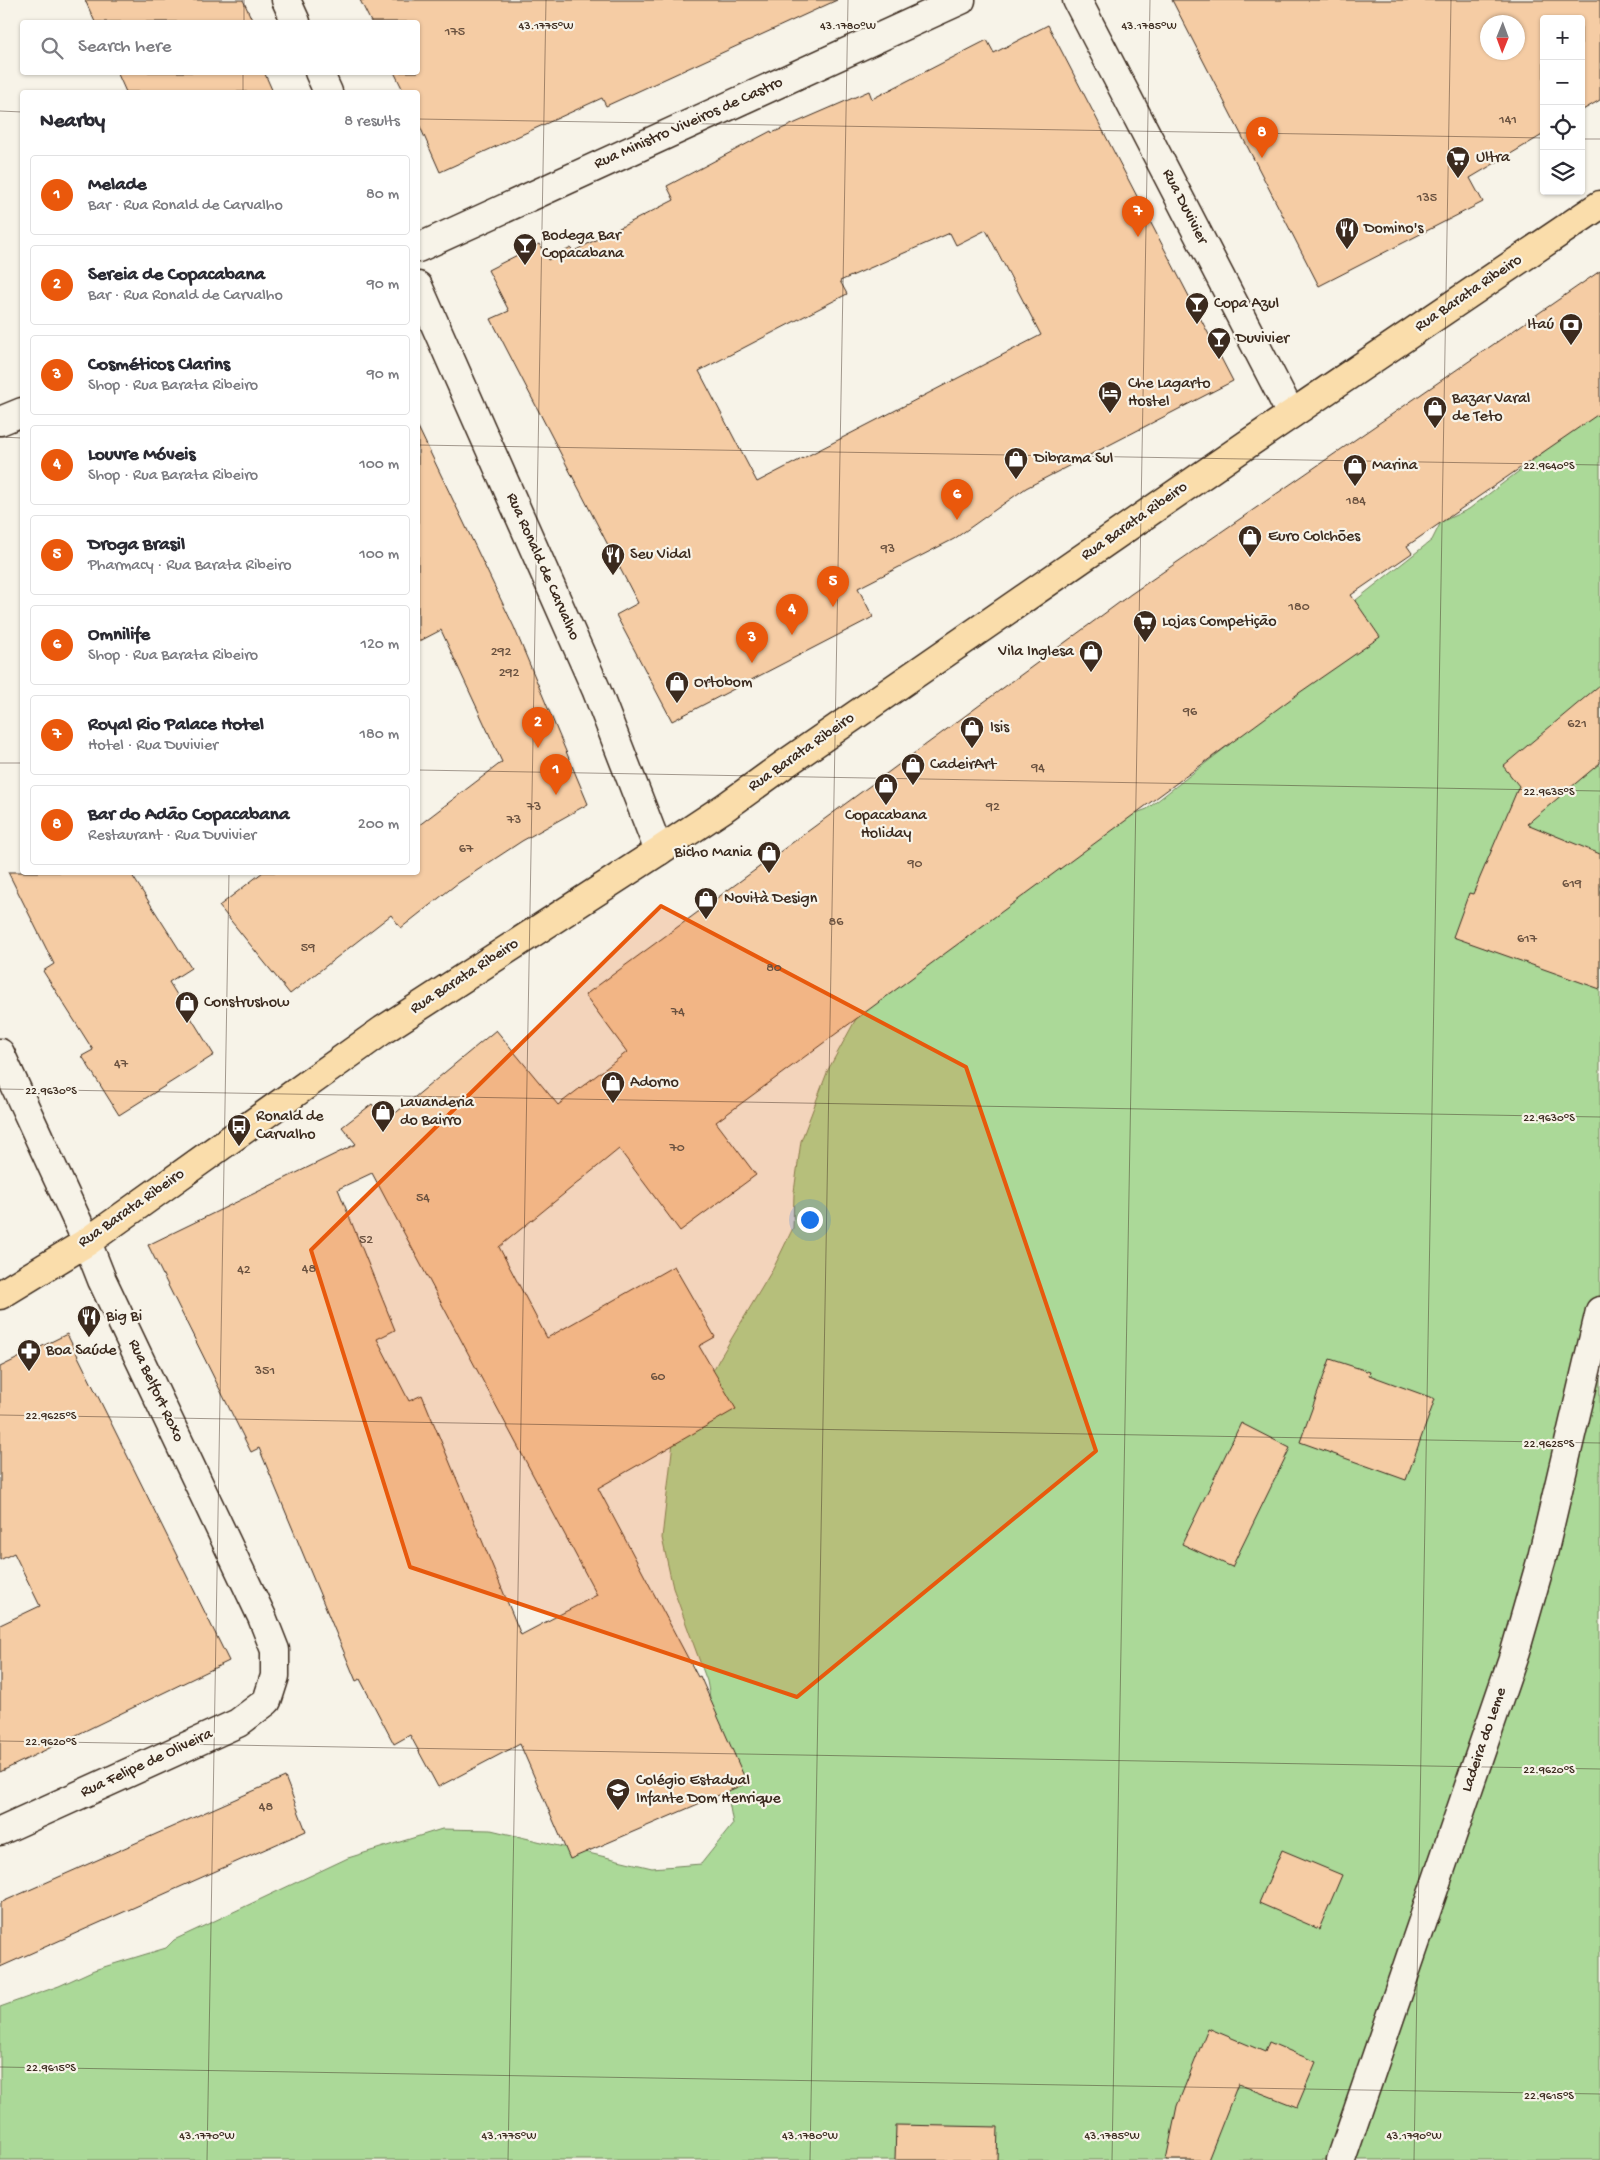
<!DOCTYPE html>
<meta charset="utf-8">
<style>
body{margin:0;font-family:"Gochi Hand",sans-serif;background:#f2f2f3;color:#2b2b33}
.controls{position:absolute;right:15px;top:15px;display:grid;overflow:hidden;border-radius:5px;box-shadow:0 1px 4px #0004}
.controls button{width:45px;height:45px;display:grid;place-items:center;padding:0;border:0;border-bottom:1px solid #e1e1e2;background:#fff;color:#2b2b33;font:25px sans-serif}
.compass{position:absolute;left:1480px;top:15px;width:45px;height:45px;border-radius:50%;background:#fff;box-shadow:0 1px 4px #0004;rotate:181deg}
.you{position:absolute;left:809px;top:1219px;width:18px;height:18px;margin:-12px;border:4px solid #fff;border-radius:50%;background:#1a73e8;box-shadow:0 0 0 8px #1a73e833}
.badge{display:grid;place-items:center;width:32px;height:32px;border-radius:50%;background:#ea580c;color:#fff;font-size:16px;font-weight:700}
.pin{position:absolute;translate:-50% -41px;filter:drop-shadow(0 1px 2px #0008)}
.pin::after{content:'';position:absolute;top:26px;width:18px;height:15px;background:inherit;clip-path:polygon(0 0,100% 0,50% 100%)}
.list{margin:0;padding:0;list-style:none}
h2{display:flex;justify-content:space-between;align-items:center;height:65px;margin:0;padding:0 20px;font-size:21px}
h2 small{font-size:16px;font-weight:400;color:#7c7c81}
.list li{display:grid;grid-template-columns:32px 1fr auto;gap:15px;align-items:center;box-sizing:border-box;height:80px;margin:0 10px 10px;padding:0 10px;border:1px solid #e1e1e2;border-radius:5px}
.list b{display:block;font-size:19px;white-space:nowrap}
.list p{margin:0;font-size:16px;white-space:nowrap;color:#7c7c81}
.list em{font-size:16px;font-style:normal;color:#7c7c81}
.icon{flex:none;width:28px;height:28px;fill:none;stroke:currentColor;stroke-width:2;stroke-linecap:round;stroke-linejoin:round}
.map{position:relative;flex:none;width:1600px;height:2160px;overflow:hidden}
.search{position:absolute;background:#fff;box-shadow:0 1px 4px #0004;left:20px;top:20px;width:400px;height:55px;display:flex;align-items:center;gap:12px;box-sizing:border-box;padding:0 18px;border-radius:5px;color:#7c7c81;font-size:19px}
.panel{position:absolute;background:#fff;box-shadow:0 1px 4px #0004;left:20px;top:90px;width:400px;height:785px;border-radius:5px}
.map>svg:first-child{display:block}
.green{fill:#abd998;stroke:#73825b}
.building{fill:#f5cca4;stroke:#3b2a1e;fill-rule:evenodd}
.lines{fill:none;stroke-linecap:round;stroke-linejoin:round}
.minor-casing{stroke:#3b2a1e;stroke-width:31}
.major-casing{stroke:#3b2a1e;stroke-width:31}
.minor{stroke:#f7f3e8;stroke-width:28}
.major{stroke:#faddab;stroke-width:28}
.marked{fill:#e8590c;fill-opacity:0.2;stroke:#e8590c;stroke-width:4;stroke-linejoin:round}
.ticks{fill:none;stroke:#3b2a1e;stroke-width:1;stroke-opacity:0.45}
.labels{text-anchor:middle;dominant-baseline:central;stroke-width:4.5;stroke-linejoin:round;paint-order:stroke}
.number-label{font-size:14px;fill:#6a5240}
.street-label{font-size:16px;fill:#3b2a1e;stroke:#f7f3e8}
.poi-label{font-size:16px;fill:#3b2a1e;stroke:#f7f3e8;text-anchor:start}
.ticks-label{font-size:12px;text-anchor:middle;fill:#3b2a1e;stroke:#f7f3e8;stroke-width:4.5;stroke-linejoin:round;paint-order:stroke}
</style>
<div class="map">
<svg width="1600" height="2160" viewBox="0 0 1600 2160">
<rect width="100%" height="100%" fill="#f7f3e8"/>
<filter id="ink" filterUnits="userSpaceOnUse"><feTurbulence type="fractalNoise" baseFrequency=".02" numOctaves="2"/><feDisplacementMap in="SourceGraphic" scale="10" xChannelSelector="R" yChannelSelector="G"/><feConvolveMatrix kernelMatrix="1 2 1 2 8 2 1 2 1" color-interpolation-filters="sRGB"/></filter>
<g filter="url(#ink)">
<polygon class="green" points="1600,406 1600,2160 0,2160 0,2007 59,1986 94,1970 166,1948 174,1940 348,1858 442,1829 491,1830 652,1868 701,1864 733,1824 707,1681 673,1588 662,1538 673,1442 720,1358 773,1269 793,1228 794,1192 801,1141 828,1070 862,1008 1123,818 1147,809 1230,744 1218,727 1351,604 1432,540 1441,522 1469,509 1531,462"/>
<g class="building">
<polygon points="85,0 243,0 253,22 95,22"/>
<polygon points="360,0 837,0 606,106 602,98 440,172 418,122 418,92 404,92 394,72 418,72 418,22 371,22"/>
<path d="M1172,0H1600V100L1581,111V19H1544V134L1470,178L1483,202L1319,286ZM1488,22H1518V52H1488Z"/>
<path d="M1048,25L1233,381L1026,488L954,539L858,588L873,617L672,721L616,615L638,603L491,319L509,311L488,270L539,244L548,260L571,248L572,252L674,200L667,186L771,131L772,133L869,91L872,99L987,40L994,53ZM986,230L1041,335L757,482L699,371L847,294L840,281L950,233L956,245Z"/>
<polygon points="117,72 268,72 265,74 273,92 126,92"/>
<path d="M1600,271V413L1407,546L1412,553L1351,595L1380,637L1299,693L716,1122L756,1175L680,1231L619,1149L499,1247L547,1338L674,1266L715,1337L699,1346L736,1409L598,1488L698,1677L700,1676L747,1783L570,1859L520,1744L438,1787L410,1735L394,1744L360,1679L356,1681L259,1448L251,1452L148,1245L356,1144L342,1127L372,1104L386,1121L496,1030L558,1105L627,1052L585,995L1131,594ZM372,1173L597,1595L521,1635L422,1395L409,1401L377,1339L395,1330L338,1189Z"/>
<polygon points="418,427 514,627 588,804 522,841 458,883 401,928 391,915 290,994 219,906 263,872 418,872 418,826 502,762 441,630 418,642"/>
<polygon points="1600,685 1600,763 1527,824 1600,854 1600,989 1453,937 1469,893 1473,894 1519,786 1503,766"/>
<polygon points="8,872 130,872 191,968 169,982 214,1055 119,1115 82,1056 93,1050 43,971 54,964"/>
<polygon points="67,1334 229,1661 0,1772 0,1625 40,1606 14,1553 0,1560 0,1367"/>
<polygon points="1330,1359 1370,1372 1369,1375 1435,1399 1406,1480 1300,1442"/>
<polygon points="1241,1423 1290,1448 1232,1567 1182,1544"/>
<polygon points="285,1777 306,1831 0,1967 0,1903"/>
<polygon points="1282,1850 1342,1875 1319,1929 1259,1903"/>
<polygon points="1208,2028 1265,2052 1269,2042 1316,2062 1297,2107 1238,2084 1208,2160 1166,2160 1177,2106"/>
<polygon points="896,2125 998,2127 997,2160 895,2160"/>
</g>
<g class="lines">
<g class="minor-casing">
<g id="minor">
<polyline points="286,0 296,22"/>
<polyline points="1077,0 1291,414"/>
<polyline points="319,72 328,92"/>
<polyline points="418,248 961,0"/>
<polyline points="418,286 596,689 659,851"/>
<polyline points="0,421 22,412"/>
<polyline points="0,1053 87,1242 102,1280 262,1617 275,1650 275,1676 267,1701 238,1723 0,1831"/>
<polyline points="1341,2160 1515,1652 1542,1558 1600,1311"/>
</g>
</g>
<g class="major-casing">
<polyline id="major" points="0,1295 87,1242 383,1030 659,851 724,808 782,766 1249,443 1600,205"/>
</g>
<use href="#minor" class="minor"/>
<use href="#major" class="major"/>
</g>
</g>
<path class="marked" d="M661,906L966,1067L1096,1451L797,1697L410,1567L311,1250Z"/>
<path class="ticks" d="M244,22V0M243,92V72M0,111L22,112M418,119L1544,138M1581,139H1600M0,437L22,438M418,445L1600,465M0,763H22M418,770L1600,791M0,1089L1600,1117M0,1415L1600,1443M0,1741L1600,1769M0,2067L1600,2094M207,2160L229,872M508,2160L546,0M810,2160L848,0M1112,2160L1150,0M1414,2160L1451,0"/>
<defs>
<g id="supermarket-pin" transform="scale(1.25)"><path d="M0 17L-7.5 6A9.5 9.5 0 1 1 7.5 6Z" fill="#3b2a1e" stroke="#f7f3e8"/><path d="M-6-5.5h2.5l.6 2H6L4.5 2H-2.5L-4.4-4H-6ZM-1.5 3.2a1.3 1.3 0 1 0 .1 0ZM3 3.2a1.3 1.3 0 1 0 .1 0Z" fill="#fff"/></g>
<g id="restaurant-pin" transform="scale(1.25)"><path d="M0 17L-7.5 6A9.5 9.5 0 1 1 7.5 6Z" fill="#3b2a1e" stroke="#f7f3e8"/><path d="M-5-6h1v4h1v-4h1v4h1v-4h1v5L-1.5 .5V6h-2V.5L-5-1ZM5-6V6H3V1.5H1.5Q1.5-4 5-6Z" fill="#fff"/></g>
<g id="bar-pin" transform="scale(1.25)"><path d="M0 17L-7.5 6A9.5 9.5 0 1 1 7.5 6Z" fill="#3b2a1e" stroke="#f7f3e8"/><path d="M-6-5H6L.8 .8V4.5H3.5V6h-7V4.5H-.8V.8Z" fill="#fff"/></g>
<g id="bank-pin" transform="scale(1.25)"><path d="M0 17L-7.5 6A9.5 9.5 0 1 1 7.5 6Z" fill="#3b2a1e" stroke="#f7f3e8"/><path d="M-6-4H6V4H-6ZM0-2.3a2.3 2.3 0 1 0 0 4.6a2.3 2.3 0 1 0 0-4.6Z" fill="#fff"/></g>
<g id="hotel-pin" transform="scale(1.25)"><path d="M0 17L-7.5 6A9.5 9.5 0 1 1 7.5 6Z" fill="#3b2a1e" stroke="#f7f3e8"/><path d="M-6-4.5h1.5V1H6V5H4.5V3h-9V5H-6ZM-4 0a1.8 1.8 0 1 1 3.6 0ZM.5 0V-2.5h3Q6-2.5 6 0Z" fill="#fff"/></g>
<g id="shop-pin" transform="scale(1.25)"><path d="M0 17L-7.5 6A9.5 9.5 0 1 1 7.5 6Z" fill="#3b2a1e" stroke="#f7f3e8"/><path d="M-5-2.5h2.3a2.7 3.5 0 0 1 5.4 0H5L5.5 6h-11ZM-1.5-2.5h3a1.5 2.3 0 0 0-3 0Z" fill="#fff"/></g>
<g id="bus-pin" transform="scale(1.25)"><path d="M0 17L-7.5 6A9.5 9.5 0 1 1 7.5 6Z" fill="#3b2a1e" stroke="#f7f3e8"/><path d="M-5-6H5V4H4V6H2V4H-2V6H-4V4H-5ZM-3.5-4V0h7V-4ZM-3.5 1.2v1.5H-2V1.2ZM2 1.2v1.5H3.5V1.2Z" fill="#fff"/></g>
<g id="pharmacy-pin" transform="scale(1.25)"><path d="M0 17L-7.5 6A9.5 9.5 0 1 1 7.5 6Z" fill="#3b2a1e" stroke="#f7f3e8"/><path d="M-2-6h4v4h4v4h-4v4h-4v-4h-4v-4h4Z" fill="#fff"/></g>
<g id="school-pin" transform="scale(1.25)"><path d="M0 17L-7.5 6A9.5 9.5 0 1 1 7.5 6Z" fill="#3b2a1e" stroke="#f7f3e8"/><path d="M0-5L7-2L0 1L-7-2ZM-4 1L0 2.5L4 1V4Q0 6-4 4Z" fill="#fff"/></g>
</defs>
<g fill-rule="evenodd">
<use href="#supermarket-pin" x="1458" y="158"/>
<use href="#restaurant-pin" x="1347" y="229"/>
<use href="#bar-pin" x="525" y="245"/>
<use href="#bar-pin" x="1197" y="304"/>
<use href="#bank-pin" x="1571" y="325"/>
<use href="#bar-pin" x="1219" y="339"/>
<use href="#hotel-pin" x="1110" y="393"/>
<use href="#shop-pin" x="1435" y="408"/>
<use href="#shop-pin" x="1016" y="459"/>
<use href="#shop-pin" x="1355" y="466"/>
<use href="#shop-pin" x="1250" y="537"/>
<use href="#restaurant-pin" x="613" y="555"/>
<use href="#supermarket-pin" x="1145" y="622"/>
<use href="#shop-pin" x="1091" y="652"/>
<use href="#shop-pin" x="677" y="683"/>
<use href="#shop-pin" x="972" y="728"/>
<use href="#shop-pin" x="913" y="765"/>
<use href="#shop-pin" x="886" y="785"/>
<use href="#shop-pin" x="769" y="853"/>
<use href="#shop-pin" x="706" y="899"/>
<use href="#shop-pin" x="187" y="1003"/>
<use href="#shop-pin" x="613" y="1083"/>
<use href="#shop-pin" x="383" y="1112"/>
<use href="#bus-pin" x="239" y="1126"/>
<use href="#restaurant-pin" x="89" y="1317"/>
<use href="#pharmacy-pin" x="29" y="1351"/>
<use href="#school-pin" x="618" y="1790"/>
</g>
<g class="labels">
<g class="number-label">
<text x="455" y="32">175</text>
<text x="1508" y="120">141</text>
<text x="1427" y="198">135</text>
<text x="1356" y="501">184</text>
<text x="888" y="549">93</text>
<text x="1299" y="607">180</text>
<text x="501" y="652">292</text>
<text x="509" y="673">292</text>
<text x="1190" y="712">96</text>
<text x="1577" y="724">621</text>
<text x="1038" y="768">94</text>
<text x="534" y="807">73</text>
<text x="993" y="807">92</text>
<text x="514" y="820">73</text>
<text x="466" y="849">67</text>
<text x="915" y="864">90</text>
<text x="1572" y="884">619</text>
<text x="836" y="922">86</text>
<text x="1527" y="939">617</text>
<text x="308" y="948">59</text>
<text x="774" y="968">80</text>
<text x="678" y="1012">74</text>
<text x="121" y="1064">47</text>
<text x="677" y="1148">70</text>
<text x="423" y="1198">54</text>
<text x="366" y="1240">52</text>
<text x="309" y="1269">48</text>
<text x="244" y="1270">42</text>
<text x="265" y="1371">351</text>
<text x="658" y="1377">60</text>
<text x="266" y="1807">48</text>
</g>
<g class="street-label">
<text transform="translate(689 124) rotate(-24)">Rua Ministro Viveiros de Castro</text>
<text transform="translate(1184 207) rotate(63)">Rua Duvivier</text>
<text transform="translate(1469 294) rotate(-34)">Rua Barata Ribeiro</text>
<text transform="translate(1135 522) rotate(-35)">Rua Barata Ribeiro</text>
<text transform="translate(542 567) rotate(66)">Rua Ronald de Carvalho</text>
<text transform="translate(802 753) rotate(-35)">Rua Barata Ribeiro</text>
<text transform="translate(465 977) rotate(-33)">Rua Barata Ribeiro</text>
<text transform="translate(132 1209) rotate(-35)">Rua Barata Ribeiro</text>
<text transform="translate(155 1391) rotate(65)">Rua Belfort Roxo</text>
<text transform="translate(1485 1740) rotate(-71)">Ladeira do Leme</text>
<text transform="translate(147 1764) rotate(-25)">Rua Felipe de Oliveira</text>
</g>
<g class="poi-label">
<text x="1476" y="158">Ultra</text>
<text x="1364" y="229">Domino's</text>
<text x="542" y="236">Bodega Bar<tspan x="542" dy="18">Copacabana</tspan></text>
<text x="1214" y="304">Copa Azul</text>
<text x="1554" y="325" text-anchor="end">Itaú</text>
<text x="1236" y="339">Duvivier</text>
<text x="1128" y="384">Che Lagarto<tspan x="1128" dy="18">Hostel</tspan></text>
<text x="1452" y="399">Bazar Varal<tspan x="1452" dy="18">de Teto</tspan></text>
<text x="1034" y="459">Dibrama Sul</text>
<text x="1372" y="466">Marina</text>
<text x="1268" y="537">Euro Colchões</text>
<text x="630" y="555">Seu Vidal</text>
<text x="1162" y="622">Lojas Competição</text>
<text x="1074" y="652" text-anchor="end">Vila Inglesa</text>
<text x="694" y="683">Ortobom</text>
<text x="990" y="728">Isis</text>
<text x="930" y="765">CadeirArt</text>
<text x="886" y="816" text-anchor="middle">Copacabana<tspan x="886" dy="18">Holiday</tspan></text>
<text x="752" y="853" text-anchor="end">Bicho Mania</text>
<text x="724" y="899">Novità Design</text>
<text x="204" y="1003">Construshow</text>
<text x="630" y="1083">Adorno</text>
<text x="400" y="1103">Lavanderia<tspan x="400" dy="18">do Bairro</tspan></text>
<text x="256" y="1117">Ronald de<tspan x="256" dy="18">Carvalho</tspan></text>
<text x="106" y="1317">Big Bi</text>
<text x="46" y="1351">Boa Saúde</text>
<text x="636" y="1781">Colégio Estadual<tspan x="636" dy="18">Infante Dom Henrique</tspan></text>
</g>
</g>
<g class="ticks-label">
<text x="546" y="29">43.1775°W</text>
<text x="848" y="29">43.1780°W</text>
<text x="1149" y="29">43.1785°W</text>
<text x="1549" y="469">22.9640°S</text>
<text x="1549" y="795">22.9635°S</text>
<text x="51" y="1094">22.9630°S</text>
<text x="1549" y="1121">22.9630°S</text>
<text x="51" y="1419">22.9625°S</text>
<text x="1549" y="1447">22.9625°S</text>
<text x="51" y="1745">22.9620°S</text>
<text x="1549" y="1773">22.9620°S</text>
<text x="51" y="2071">22.9615°S</text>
<text x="1549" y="2099">22.9615°S</text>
<text x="207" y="2139">43.1770°W</text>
<text x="509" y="2139">43.1775°W</text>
<text x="810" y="2139">43.1780°W</text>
<text x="1112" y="2139">43.1785°W</text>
<text x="1414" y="2139">43.1790°W</text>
</g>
</svg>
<div class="controls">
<button>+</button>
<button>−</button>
<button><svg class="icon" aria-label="locate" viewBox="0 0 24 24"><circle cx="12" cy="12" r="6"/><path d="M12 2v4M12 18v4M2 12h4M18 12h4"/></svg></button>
<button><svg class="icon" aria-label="layers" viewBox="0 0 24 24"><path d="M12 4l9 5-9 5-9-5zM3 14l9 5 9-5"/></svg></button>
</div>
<svg class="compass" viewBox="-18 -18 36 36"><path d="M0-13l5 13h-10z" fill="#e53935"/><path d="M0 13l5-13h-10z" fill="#7c7c81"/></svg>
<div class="you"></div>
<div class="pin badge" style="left:556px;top:795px">1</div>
<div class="pin badge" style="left:538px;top:748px">2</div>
<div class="pin badge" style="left:752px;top:663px">3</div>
<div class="pin badge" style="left:792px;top:635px">4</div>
<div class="pin badge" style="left:833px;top:607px">5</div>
<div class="pin badge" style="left:957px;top:520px">6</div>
<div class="pin badge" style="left:1138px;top:237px">7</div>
<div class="pin badge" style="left:1262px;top:158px">8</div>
<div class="search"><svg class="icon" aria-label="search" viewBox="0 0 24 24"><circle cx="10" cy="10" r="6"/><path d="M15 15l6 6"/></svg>Search here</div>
<section class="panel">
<h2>Nearby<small>8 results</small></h2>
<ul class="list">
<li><span class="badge">1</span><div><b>Melade</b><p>Bar · Rua Ronald de Carvalho</p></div><em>80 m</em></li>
<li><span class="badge">2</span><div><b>Sereia de Copacabana</b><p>Bar · Rua Ronald de Carvalho</p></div><em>90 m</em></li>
<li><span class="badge">3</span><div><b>Cosméticos Clarins</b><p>Shop · Rua Barata Ribeiro</p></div><em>90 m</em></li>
<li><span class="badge">4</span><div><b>Louvre Móveis</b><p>Shop · Rua Barata Ribeiro</p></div><em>100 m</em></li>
<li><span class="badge">5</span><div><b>Droga Brasil</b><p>Pharmacy · Rua Barata Ribeiro</p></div><em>100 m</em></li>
<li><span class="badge">6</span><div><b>Omnilife</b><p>Shop · Rua Barata Ribeiro</p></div><em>120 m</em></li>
<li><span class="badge">7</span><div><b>Royal Rio Palace Hotel</b><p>Hotel · Rua Duvivier</p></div><em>180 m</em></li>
<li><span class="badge">8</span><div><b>Bar do Adão Copacabana</b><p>Restaurant · Rua Duvivier</p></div><em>200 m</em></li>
</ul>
</section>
</div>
